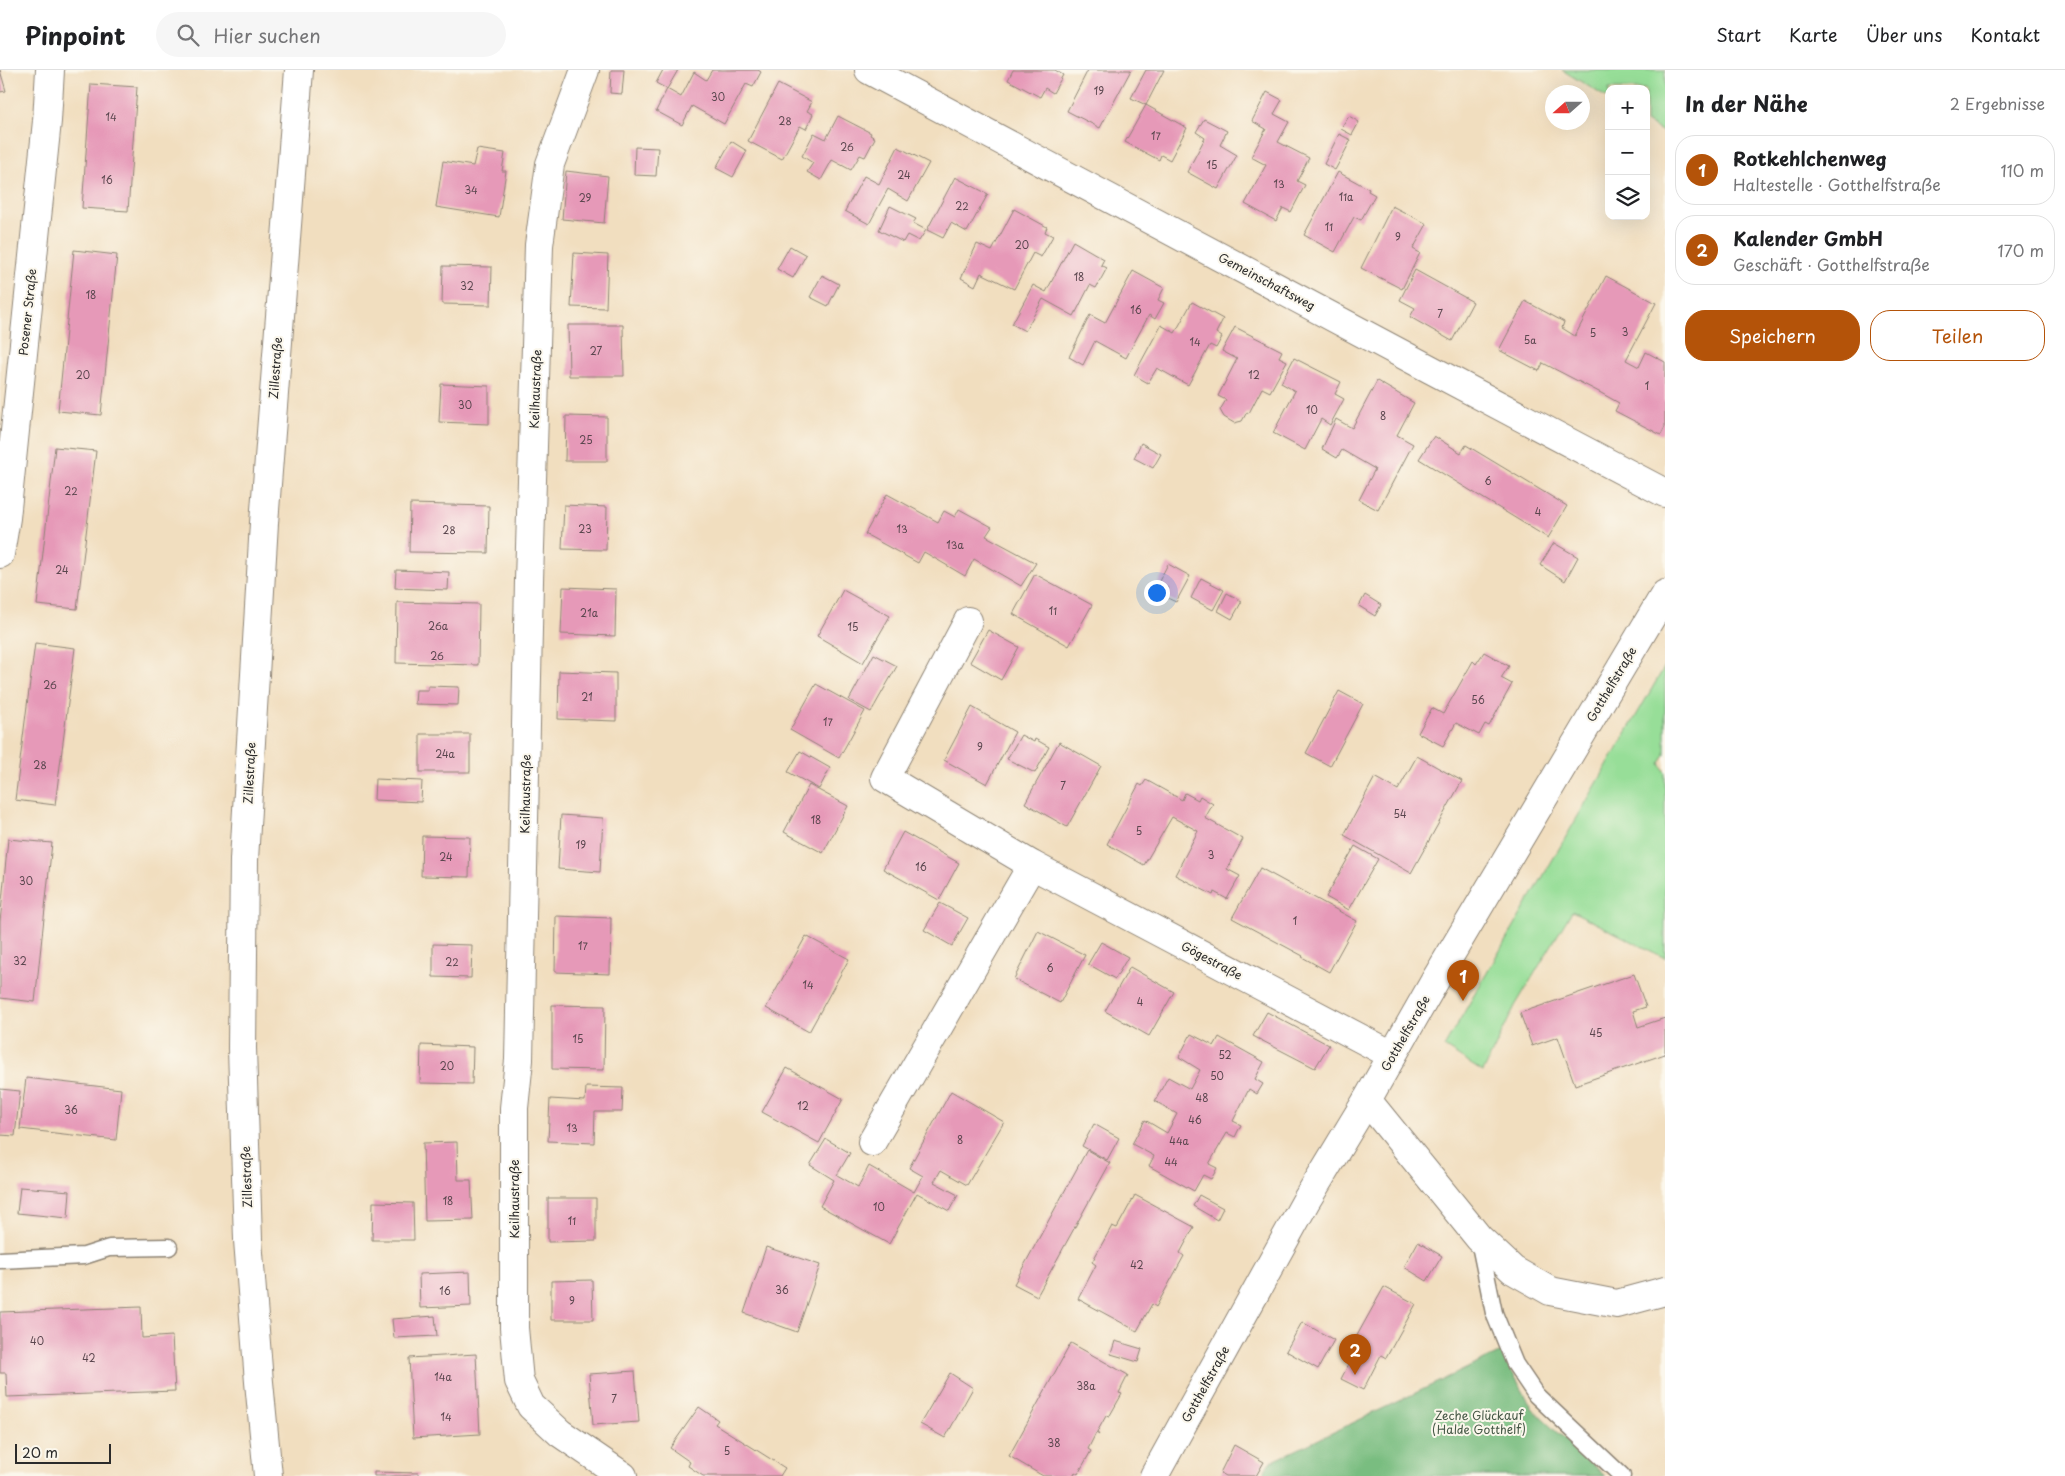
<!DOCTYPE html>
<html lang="de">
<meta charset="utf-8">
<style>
body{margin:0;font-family:"Playpen Sans",sans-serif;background:#f6f6f6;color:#202124}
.controls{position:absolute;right:15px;top:15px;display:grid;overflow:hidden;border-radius:10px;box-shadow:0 5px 20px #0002}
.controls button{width:45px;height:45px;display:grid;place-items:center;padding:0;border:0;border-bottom:1px solid #e0e0e0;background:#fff;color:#202124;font:25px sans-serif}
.compass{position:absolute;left:1545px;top:15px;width:45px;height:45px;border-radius:50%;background:#fff;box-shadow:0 5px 20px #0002;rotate:249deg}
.scale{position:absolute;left:15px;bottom:12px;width:96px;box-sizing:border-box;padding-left:5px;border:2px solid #2b2b2b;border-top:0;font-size:14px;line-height:18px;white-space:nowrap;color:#2b2b2b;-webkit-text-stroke:4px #fbf7ec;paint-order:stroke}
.you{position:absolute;left:1156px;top:522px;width:18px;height:18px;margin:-12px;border:4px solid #fff;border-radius:50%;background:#1a73e8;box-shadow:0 0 0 8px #1a73e833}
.badge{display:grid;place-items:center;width:32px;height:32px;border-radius:50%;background:#b45309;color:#fff;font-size:16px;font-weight:700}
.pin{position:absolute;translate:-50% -41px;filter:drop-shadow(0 1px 2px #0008)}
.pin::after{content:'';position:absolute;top:26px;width:18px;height:15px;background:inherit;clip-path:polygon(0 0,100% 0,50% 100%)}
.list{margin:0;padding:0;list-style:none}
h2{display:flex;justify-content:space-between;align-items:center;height:65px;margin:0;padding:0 20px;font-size:21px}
h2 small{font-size:16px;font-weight:400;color:#757577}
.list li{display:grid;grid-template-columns:32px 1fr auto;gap:15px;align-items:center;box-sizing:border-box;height:70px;margin:0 10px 10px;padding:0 10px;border:1px solid #e0e0e0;border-radius:20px}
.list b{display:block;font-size:19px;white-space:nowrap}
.list p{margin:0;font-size:16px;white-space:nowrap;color:#757577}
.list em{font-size:16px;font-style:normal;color:#757577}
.actions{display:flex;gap:10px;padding:15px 20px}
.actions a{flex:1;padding:11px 0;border:1px solid #b45309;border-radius:20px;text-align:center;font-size:18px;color:#b45309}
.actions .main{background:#b45309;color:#fff}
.icon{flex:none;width:28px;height:28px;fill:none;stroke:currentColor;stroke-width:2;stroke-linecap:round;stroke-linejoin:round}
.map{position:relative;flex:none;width:1665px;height:1406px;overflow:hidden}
header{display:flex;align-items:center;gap:30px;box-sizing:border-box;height:70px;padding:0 25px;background:#fff;border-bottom:1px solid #e0e0e0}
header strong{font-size:24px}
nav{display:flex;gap:28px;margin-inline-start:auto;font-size:18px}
.search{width:350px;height:45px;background:#f6f6f6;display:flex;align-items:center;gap:12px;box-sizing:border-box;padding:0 18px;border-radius:28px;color:#757577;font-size:19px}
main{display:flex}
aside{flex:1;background:#fff}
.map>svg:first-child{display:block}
.green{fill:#97de98;stroke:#618462}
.forest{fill:#79bd80;stroke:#527456}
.building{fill:#e699b8}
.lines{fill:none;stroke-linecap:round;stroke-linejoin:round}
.service-casing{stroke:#8e8475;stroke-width:19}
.minor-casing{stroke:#8e8475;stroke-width:30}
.secondary-casing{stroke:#8e8475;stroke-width:30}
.service{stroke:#fff;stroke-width:16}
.minor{stroke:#fff;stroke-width:28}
.secondary{stroke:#fff;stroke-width:28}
.labels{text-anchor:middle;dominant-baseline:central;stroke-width:4;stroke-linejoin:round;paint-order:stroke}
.number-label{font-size:10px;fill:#5a464e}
.street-label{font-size:12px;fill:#2b2b2b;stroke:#fbf7ec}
.park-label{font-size:12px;fill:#465846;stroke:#fbf7ec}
</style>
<header>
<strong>Pinpoint</strong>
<div class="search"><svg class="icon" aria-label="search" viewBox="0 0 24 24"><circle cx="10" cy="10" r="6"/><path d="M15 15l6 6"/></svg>Hier suchen</div>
<nav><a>Start</a><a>Karte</a><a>Über uns</a><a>Kontakt</a></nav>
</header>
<main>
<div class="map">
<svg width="1665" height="1406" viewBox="0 0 1665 1406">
<rect width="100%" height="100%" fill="#fbf7ec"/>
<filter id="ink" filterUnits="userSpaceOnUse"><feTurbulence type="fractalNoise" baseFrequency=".02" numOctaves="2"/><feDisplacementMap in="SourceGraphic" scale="10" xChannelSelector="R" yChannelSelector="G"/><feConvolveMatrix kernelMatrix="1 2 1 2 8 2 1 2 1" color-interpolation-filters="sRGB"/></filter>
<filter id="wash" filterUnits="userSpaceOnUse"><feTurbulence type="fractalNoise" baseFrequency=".0096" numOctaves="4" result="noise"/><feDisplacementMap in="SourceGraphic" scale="20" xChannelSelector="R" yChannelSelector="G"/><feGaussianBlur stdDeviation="1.12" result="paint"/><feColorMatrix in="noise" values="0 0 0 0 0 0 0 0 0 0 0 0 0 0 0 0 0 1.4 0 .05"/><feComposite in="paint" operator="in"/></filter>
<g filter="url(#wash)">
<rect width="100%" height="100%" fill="#f1debf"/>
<g class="green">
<polygon points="1562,0 1665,0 1665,63 1646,52 1646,19 1609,19 1609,29"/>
<polygon points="1665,596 1665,685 1660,693 1665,703 1665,888 1572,841 1515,936 1483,1002 1444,977"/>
</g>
<polygon class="forest" points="1501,1282 1533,1339 1605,1406 1262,1406 1269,1393"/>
<g id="blocks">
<g class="building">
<polygon points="0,0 6,21 0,22"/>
<polygon points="611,0 624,0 622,24 610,23"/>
<polygon points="663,0 678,0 667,19 681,27 694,2 706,10 712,0 758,0 761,2 753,17 746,14 724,54 692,36 682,55 656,41 667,19 656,13"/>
<polygon points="1013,0 1055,0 1063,5 1053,23 1045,18 1040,27 1008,10"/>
<polygon points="1088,0 1131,0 1100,58 1067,41"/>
<polygon points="1146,0 1164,0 1146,35 1187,58 1170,90 1161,85 1159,90 1125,72 1146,35 1131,28"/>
<polygon points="91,14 137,17 128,141 82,138"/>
<polygon points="778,14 812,32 807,41 813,44 806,59 800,56 782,89 748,71"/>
<polygon points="1267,22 1282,30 1274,44 1289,52 1278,72 1309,88 1297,111 1305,115 1291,142 1283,138 1276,151 1245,134 1266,95 1251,87 1266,59 1252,51"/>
<polygon points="838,46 871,63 870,65 875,68 865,87 860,85 851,100 832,90 821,110 807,102 813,93 802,86 814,63 826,69"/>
<polygon points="1349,46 1359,52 1352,65 1341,59"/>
<polygon points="1204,49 1227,61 1220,75 1237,85 1218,119 1187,102 1205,68 1196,62"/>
<polygon points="1339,64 1351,70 1335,100 1324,94"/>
<polygon points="731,71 747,81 733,107 716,98"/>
<polygon points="635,77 658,78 656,106 634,105"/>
<polygon points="898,77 929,93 908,131 888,119 869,154 845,141 864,106 879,114"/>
<polygon points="477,79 505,83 502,101 506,101 499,147 436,137 443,91 473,96"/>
<polygon points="566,101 608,106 604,153 562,149"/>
<polygon points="1338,102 1369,119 1368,121 1375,125 1361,150 1354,147 1335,182 1304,165"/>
<polygon points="955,107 988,124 967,162 951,153 943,168 927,160"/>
<polygon points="890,136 916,149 913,153 926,160 919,171 907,165 903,172 879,160"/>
<polygon points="1392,136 1427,154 1413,179 1420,183 1402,219 1361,198"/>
<polygon points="1014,139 1047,157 1045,162 1053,166 1041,187 1033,183 1014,219 981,203 975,216 961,208 977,174 992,181"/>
<polygon points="1073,171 1104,189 1101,195 1107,198 1096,218 1090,215 1074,246 1043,229 1025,261 1012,254 1033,215 1046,222"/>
<polygon points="790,176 806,185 793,208 777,199"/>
<polygon points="74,180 117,185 101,345 58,341"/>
<polygon points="574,183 608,185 606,238 571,237"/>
<polygon points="443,196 492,197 491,235 442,234"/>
<polygon points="1415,200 1473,232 1452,271 1410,247 1415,238 1400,230"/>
<polygon points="1133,201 1164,218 1158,230 1164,233 1155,249 1149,245 1126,288 1095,271 1083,295 1069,287 1090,245 1105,253"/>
<polygon points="822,205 839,214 828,236 810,227"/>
<polygon points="1606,206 1656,233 1626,290 1639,297 1646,282 1665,292 1665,357 1661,365 1615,341 1619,333 1601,323 1543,293 1539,301 1499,280 1525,231 1564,252 1562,258 1575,266"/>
<polygon points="1192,232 1223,249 1216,263 1222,267 1216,278 1210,275 1188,315 1157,298 1148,313 1134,305 1161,255 1175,263"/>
<polygon points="568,255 623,255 624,306 569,306"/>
<polygon points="1235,257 1282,281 1279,287 1287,291 1270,322 1262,318 1249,343 1247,342 1242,351 1234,353 1224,347 1220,340 1226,330 1218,326 1237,289 1222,281"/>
<polygon points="1294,288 1341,312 1335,324 1344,329 1330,355 1321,349 1305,380 1273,363 1295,321 1281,313"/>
<polygon points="1377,311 1414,333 1397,365 1413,374 1378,440 1359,430 1375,399 1342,380 1337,388 1322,379 1336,349 1352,358"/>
<polygon points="441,314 489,316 489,354 439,352"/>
<polygon points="566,346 607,347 607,391 565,391"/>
<polygon points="1434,366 1461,383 1466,375 1567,436 1548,468 1419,389"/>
<polygon points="1141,373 1161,384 1153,398 1134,388"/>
<polygon points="55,377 96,381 77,539 37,535"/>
<polygon points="887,424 938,452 944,441 955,447 959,439 992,457 986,466 1036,493 1021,516 974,489 965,506 924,482 918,493 865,464"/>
<polygon points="410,434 489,436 488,483 409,482"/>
<polygon points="564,435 607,437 606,480 562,479"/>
<polygon points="1554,473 1578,487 1565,511 1540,495"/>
<polygon points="1168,494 1190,506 1176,532 1163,526 1168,518 1158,513"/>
<polygon points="396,500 449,502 448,520 395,518"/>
<polygon points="1035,504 1092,535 1069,576 1013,544"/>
<polygon points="1201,508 1224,520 1213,540 1191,528"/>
<polygon points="563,517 616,519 615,566 561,564"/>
<polygon points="843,520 890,546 863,593 817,566"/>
<polygon points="1227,523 1242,531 1232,549 1218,541"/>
<polygon points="1365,525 1381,535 1375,546 1359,536"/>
<polygon points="397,532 479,534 478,595 396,593"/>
<polygon points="988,560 1019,577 1001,610 970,592"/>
<polygon points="35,573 75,578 55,735 15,730"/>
<polygon points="1484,582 1509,596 1501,608 1512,614 1489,656 1485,654 1479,665 1456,653 1443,676 1418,663 1432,638 1443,644 1473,591 1476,594"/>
<polygon points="874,584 897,596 871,642 849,630"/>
<polygon points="559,601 616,603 616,651 558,649"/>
<polygon points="816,614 865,641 839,688 790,660"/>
<polygon points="428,616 459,617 458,635 415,634 416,620 428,620"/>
<polygon points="1339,621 1363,634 1330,696 1306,683"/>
<polygon points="972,637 1015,662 987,714 944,690"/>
<rect x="420" y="664" width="50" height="38"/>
<polygon points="1021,665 1034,672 1035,669 1049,677 1035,703 1007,689"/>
<polygon points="1059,672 1101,696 1067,757 1025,733"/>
<polygon points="800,681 830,698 819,719 788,702"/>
<polygon points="1417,686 1462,711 1411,803 1344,765 1375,707 1398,720"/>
<polygon points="375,709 422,711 421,732 374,730"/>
<polygon points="1146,710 1182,730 1185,723 1198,730 1200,726 1213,734 1205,748 1243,769 1227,799 1240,806 1227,829 1214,822 1213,825 1175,805 1198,761 1172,747 1144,795 1107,774 1139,714 1142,716"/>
<polygon points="809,715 848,736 823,783 784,762"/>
<polygon points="561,745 603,748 600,802 558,799"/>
<polygon points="903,762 959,793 939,830 883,799"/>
<polygon points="422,766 470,767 469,807 421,806"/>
<polygon points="8,769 52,773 35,932 0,928 0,852"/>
<polygon points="1355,776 1378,789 1349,840 1326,827"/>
<polygon points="1260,798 1357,851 1329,902 1302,887 1303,886 1232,848"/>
<polygon points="940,833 968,848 952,876 924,860"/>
<polygon points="556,846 611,848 610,904 555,902"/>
<polygon points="1038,861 1085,885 1060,933 1014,909"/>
<polygon points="806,866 849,889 809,962 766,938"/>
<polygon points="1101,872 1128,887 1115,909 1088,894"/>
<polygon points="433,874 472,875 471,908 433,907"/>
<polygon points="1130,897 1174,922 1149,966 1105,941"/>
<polygon points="1634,904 1646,937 1633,941 1638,957 1665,948 1665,984 1575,1015 1558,967 1532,976 1520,943"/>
<polygon points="552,935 605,936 604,1000 552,999"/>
<polygon points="1267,942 1329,975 1315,998 1253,966"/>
<polygon points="1191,964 1214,976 1219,967 1264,992 1255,1009 1263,1014 1257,1024 1249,1019 1233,1051 1241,1055 1235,1067 1227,1063 1209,1094 1217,1098 1214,1104 1211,1109 1203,1105 1194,1121 1149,1096 1154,1086 1132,1074 1145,1050 1167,1063 1177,1044 1155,1031 1168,1007 1190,1019 1200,1000 1179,987"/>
<polygon points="421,975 473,977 472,1014 420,1013"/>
<polygon points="787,998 843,1029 819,1073 762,1042"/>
<polygon points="26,1008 121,1019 116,1070 20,1059"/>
<polygon points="586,1017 623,1018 622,1042 595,1042 594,1073 548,1071 550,1029 585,1031"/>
<polygon points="0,1019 20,1021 15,1066 0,1065"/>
<polygon points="951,1021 1004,1052 967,1115 941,1100 934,1112 958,1125 949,1141 917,1123 889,1174 820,1136 834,1110 810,1095 826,1069 850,1083 837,1105 858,1117 869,1096 914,1122 923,1106 909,1098"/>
<polygon points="1094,1054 1119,1068 1107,1090 1082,1076"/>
<polygon points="457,1072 458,1110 471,1110 473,1150 425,1151 423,1073"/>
<polygon points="1087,1080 1110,1093 1037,1226 1014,1214"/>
<polygon points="20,1117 70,1121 68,1148 17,1143"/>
<polygon points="1135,1125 1194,1157 1180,1183 1184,1186 1156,1237 1152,1234 1137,1261 1078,1229 1096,1195 1092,1192 1112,1156 1117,1158"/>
<polygon points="1199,1125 1223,1138 1217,1150 1193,1136"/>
<polygon points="548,1128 596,1128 596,1171 548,1172"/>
<polygon points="373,1132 413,1133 414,1170 372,1170"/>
<polygon points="1418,1172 1442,1186 1427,1211 1404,1197"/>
<polygon points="766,1177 820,1195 797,1262 744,1243"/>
<polygon points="470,1202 471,1236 420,1238 419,1204"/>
<polygon points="592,1210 593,1250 551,1250 551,1211"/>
<polygon points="1384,1217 1416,1234 1386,1288 1381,1285 1363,1320 1341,1309 1359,1274 1354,1271"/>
<polygon points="141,1237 142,1268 172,1266 175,1321 7,1327 6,1303 0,1303 0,1242"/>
<polygon points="435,1246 437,1266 394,1268 392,1249"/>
<polygon points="1302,1252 1334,1270 1318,1299 1286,1281"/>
<polygon points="1115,1271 1142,1279 1138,1292 1111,1284"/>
<polygon points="1071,1273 1128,1305 1119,1323 1122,1324 1109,1347 1106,1346 1097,1362 1099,1365 1096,1363 1088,1379 1091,1381 1078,1404 1075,1402 1073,1406 1043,1406 1009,1386"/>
<polygon points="476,1284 480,1364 413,1368 409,1288"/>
<polygon points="635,1301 639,1352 593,1355 589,1304"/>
<polygon points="950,1303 973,1318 945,1368 920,1354"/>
<polygon points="699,1337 718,1350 715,1354 785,1398 780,1406 703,1406 688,1396 690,1392 670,1378"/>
<polygon points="1234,1375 1264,1392 1256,1406 1225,1406 1220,1403"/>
<polygon points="374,1402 419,1403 419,1406 374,1406"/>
</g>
</g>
</g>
<g filter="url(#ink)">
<use href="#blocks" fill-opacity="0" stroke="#8e8475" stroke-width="1"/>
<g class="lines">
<g class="service-casing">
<g id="service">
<polyline points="1479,1170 1494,1243 1515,1294 1536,1325 1622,1406"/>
<polyline points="0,1190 84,1186 109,1178 169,1177"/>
</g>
</g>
<g class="minor-casing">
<g id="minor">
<polyline points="585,0 550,94 539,175 529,511 519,990 514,1038 514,1258 519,1311 531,1336 560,1363 623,1406"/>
<polyline points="869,0 1430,299 1665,423"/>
<polyline points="0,484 6,448 47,51 50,0"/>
<polyline points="968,551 885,708 1032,795 1392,985"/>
<polyline points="1367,1030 1479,1168 1513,1200 1550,1221 1617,1234 1665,1221"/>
<polyline points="872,1072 1032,795"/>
<polyline points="1154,1406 1306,1131 1367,1030 1437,907 1665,524"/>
</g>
</g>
<g class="secondary-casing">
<polyline id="secondary" points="268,1406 259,1312 248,1170 242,978 244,790 264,453 299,0"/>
</g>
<use href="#service" class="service"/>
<use href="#minor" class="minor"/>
<use href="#secondary" class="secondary"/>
</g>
</g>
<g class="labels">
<g class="number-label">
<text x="1099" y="20">19</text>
<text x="718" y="26">30</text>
<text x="111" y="46">14</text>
<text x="785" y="50">28</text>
<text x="1156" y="65">17</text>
<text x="847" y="76">26</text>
<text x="1212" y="94">15</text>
<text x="904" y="104">24</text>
<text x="107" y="109">16</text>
<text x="1279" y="113">13</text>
<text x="471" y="119">34</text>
<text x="1346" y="126">11a</text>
<text x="585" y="127">29</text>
<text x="962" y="135">22</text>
<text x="1329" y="156">11</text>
<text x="1398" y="166">9</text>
<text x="1022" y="174">20</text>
<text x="1079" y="206">18</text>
<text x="467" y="215">32</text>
<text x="91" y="224">18</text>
<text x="1136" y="239">16</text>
<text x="1440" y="243">7</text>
<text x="1625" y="261">3</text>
<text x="1593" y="262">5</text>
<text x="1530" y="269">5a</text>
<text x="1195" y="271">14</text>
<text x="596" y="280">27</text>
<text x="83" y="304">20</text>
<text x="1254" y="304">12</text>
<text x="1647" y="315">1</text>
<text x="465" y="334">30</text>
<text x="1312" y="339">10</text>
<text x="1383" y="345">8</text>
<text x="586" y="369">25</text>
<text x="1488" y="410">6</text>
<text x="71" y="420">22</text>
<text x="1538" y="441">4</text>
<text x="585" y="458">23</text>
<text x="902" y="458">13</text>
<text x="449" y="459">28</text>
<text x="955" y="474">13a</text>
<text x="62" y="499">24</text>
<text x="1053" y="540">11</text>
<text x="589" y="542">21a</text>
<text x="438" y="555">26a</text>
<text x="853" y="556">15</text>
<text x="437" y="585">26</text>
<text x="50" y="614">26</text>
<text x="587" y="626">21</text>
<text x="1478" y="629">56</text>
<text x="828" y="651">17</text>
<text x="980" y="676">9</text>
<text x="445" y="683">24a</text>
<text x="40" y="694">28</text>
<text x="1063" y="715">7</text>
<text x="1400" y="743">54</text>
<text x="816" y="749">18</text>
<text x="1139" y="760">5</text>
<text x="581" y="774">19</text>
<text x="1211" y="784">3</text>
<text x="446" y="786">24</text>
<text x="921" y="796">16</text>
<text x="26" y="810">30</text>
<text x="1295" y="850">1</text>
<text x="583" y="875">17</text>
<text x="20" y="890">32</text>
<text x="452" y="891">22</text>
<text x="1050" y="897">6</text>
<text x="808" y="914">14</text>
<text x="1140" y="931">4</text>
<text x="1596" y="962">45</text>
<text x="578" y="968">15</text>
<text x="1225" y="984">52</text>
<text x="447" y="995">20</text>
<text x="1217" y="1005">50</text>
<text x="1202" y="1027">48</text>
<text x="803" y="1035">12</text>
<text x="71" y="1039">36</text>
<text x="1195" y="1049">46</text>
<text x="572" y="1057">13</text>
<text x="960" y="1069">8</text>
<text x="1179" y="1070">44a</text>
<text x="1171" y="1091">44</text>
<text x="448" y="1130">18</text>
<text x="879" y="1136">10</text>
<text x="572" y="1150">11</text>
<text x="1137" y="1194">42</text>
<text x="782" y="1219">36</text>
<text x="445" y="1220">16</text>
<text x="572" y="1230">9</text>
<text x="37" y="1270">40</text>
<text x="89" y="1287">42</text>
<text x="443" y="1306">14a</text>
<text x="1086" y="1315">38a</text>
<text x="614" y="1328">7</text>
<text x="446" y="1346">14</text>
<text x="1054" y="1372">38</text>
<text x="727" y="1380">5</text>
</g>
<g class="street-label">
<text transform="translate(1267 211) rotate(28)">Gemeinschaftsweg</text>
<text transform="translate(27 242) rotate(-84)">Posener Straße</text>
<text transform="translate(275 298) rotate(-86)">Zillestraße</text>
<text transform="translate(535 319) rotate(-88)">Keilhaustraße</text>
<text transform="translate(1611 614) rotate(-59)">Gotthelfstraße</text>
<text transform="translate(249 703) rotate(-87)">Zillestraße</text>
<text transform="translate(525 724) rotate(-89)">Keilhaustraße</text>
<text transform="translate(1212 890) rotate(28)">Gögestraße</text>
<text transform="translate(1405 963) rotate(-60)">Gotthelfstraße</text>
<text transform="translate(246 1107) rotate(-92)">Zillestraße</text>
<text transform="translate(514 1129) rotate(-90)">Keilhaustraße</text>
<text transform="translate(1205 1314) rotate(-61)">Gotthelfstraße</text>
</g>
<g class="park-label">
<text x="1479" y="1345">Zeche Glückauf<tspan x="1479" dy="14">(Halde Gotthelf)</tspan></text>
</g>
</g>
</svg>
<div class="controls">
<button>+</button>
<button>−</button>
<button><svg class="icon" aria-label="layers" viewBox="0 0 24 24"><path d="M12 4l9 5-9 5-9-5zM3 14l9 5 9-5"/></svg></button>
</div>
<svg class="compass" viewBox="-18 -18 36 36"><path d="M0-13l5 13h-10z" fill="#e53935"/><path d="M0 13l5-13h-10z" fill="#757577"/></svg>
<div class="scale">20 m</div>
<div class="you"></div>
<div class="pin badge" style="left:1463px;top:931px">1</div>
<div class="pin badge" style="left:1355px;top:1305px">2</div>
</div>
<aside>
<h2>In der Nähe<small>2 Ergebnisse</small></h2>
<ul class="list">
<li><span class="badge">1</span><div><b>Rotkehlchenweg</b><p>Haltestelle · Gotthelfstraße</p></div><em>110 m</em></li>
<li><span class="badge">2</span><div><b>Kalender GmbH</b><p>Geschäft · Gotthelfstraße</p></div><em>170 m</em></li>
</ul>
<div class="actions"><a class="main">Speichern</a><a>Teilen</a></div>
</aside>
</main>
